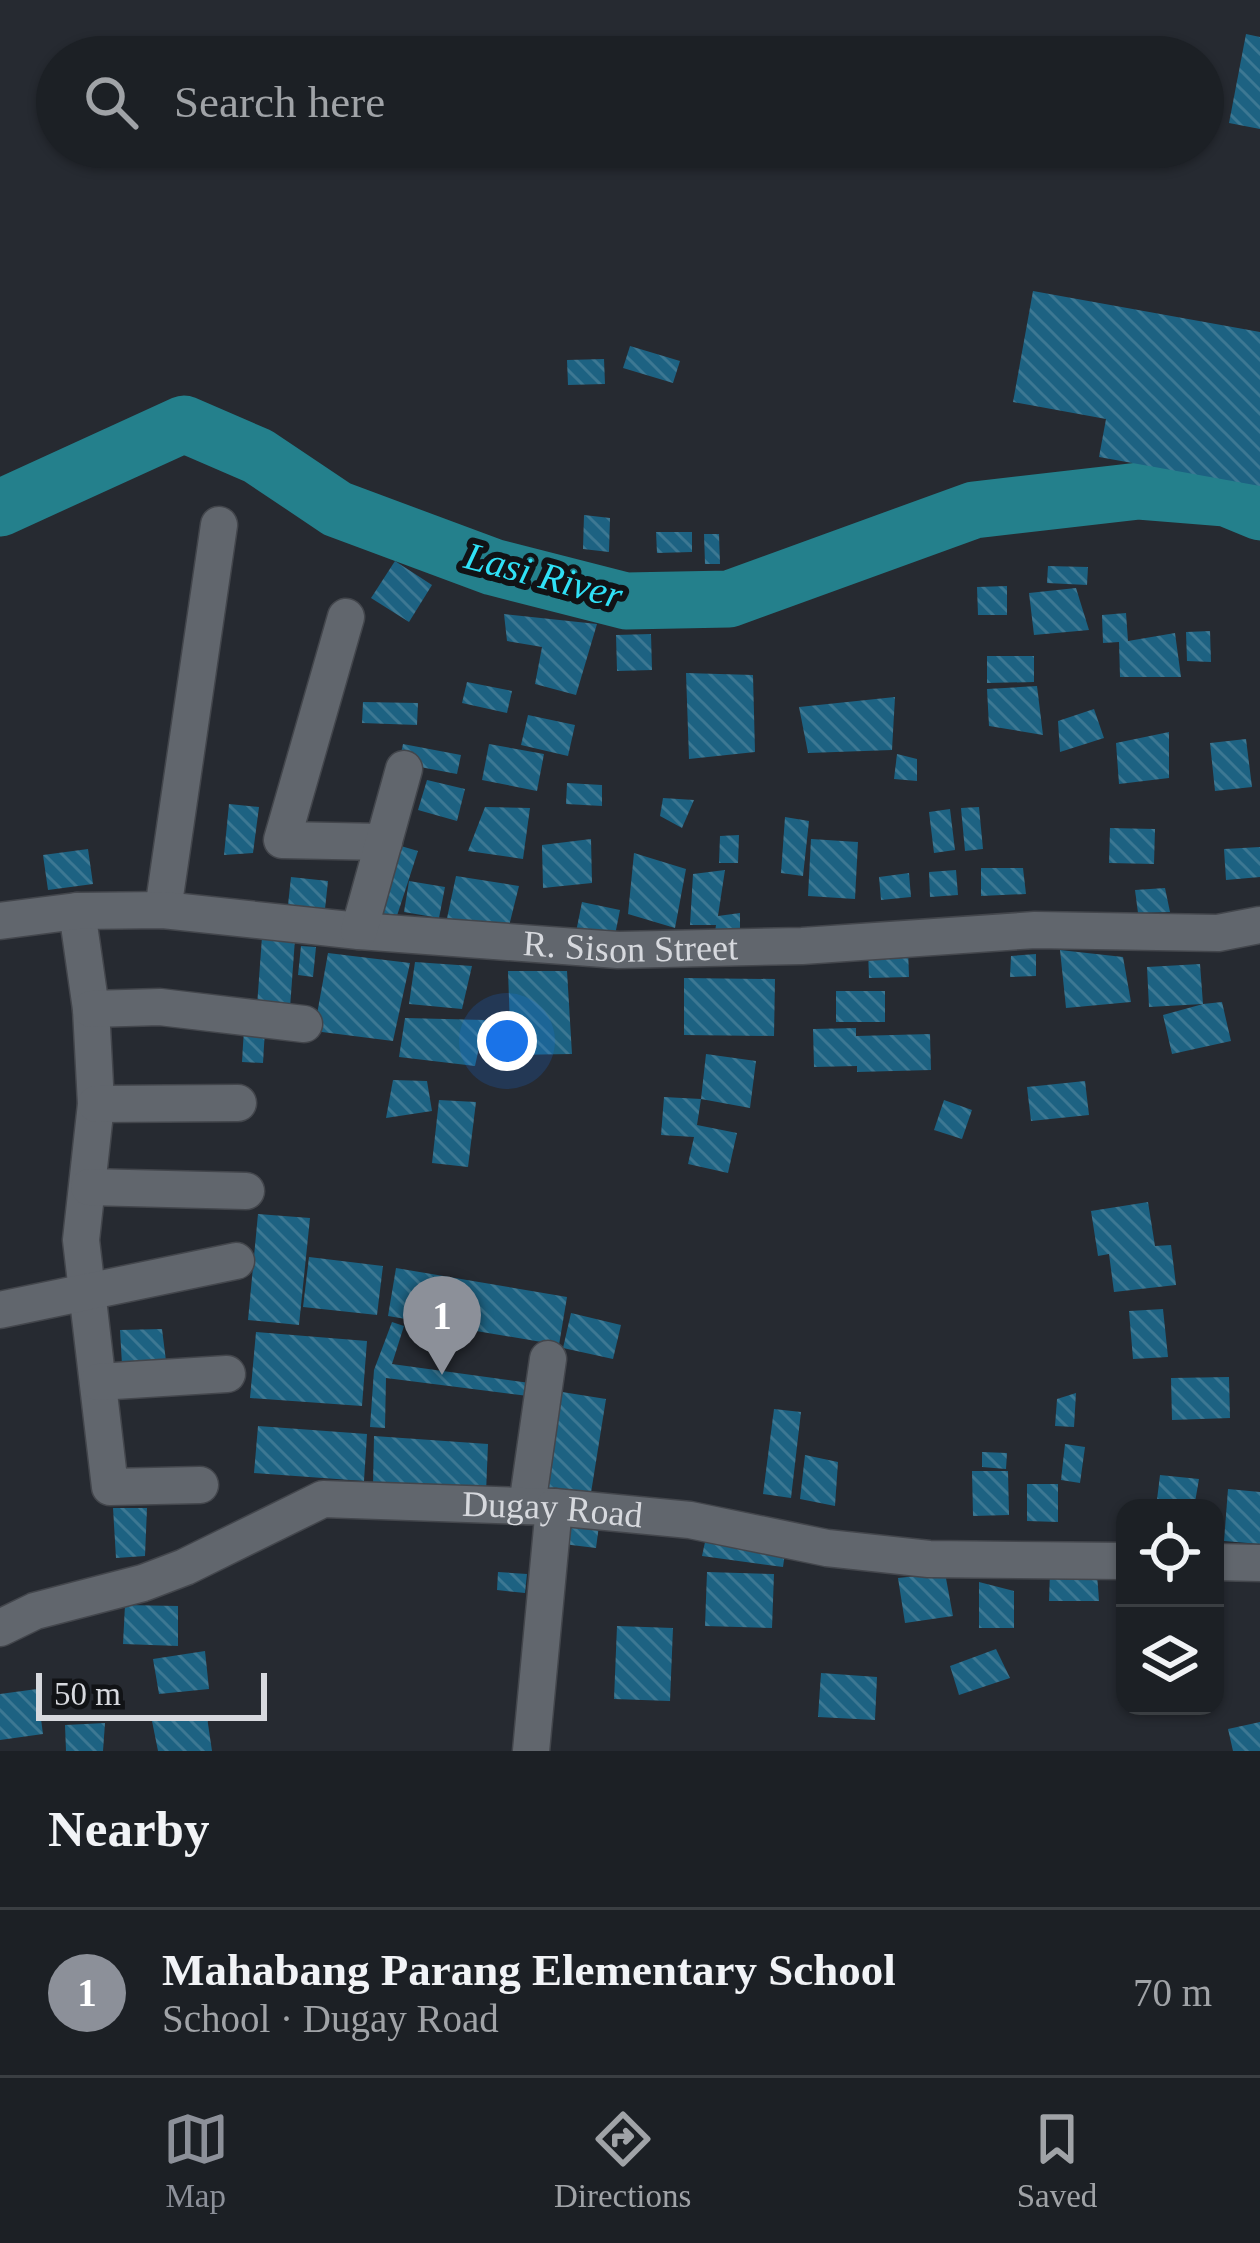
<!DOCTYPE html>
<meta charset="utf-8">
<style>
body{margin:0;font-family:"Times New Roman",serif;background:#292d32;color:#f1f3f6}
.controls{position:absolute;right:36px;bottom:36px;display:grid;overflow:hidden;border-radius:24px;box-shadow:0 3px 9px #0004}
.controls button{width:108px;height:108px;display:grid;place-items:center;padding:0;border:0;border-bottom:3px solid #3a3e42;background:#1c2025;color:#f1f3f6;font:60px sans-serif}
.scale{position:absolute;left:36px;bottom:30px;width:231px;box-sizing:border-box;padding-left:12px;border:6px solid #d7d9de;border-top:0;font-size:33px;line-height:42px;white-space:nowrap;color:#d7d9de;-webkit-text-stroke:9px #111316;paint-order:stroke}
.you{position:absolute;left:507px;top:1041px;width:42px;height:42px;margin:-30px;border:9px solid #fff;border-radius:50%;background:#1a73e8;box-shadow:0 0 0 18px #1a73e833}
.badge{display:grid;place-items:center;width:78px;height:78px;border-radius:50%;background:#8c9099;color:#fff;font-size:39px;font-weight:700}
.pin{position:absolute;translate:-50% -99px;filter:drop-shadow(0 3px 6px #0008)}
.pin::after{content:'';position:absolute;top:63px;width:42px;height:36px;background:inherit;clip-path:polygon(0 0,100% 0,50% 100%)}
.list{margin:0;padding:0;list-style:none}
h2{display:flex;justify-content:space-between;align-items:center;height:156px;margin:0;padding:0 48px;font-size:51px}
h2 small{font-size:39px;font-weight:400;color:#a0a3a7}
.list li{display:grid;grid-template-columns:78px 1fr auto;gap:36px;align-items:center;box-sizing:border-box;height:168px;padding:0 48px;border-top:3px solid #3a3e42}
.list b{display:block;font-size:45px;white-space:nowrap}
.list p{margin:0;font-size:39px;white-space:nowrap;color:#a0a3a7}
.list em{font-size:39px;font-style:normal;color:#a0a3a7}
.icon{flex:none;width:66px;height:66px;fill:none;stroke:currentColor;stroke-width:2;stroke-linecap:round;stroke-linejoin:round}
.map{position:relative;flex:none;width:1260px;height:1751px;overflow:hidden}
.search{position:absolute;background:#1c2025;box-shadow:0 3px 9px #0004;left:36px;right:36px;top:36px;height:132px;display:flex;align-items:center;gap:30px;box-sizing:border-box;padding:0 42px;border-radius:66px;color:#a0a3a7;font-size:45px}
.sheet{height:324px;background:#1c2025}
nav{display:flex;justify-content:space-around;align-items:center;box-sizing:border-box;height:168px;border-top:3px solid #3a3e42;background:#1c2025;font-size:33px;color:#a0a3a7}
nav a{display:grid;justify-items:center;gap:6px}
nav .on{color:#8c9099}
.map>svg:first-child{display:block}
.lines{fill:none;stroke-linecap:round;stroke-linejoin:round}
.river{stroke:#24808c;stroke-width:57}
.building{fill:url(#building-back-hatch)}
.minor-casing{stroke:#43464c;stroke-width:39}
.minor{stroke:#61666d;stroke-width:36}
.labels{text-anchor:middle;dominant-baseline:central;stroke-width:12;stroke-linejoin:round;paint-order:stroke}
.street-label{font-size:36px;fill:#d7d9de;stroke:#111316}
.water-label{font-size:39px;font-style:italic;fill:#30e1f6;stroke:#111316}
</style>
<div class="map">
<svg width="1260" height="1751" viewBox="0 0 1260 1751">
<defs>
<pattern id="building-back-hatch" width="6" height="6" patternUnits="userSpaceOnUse" patternTransform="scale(3)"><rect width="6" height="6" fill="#1d6282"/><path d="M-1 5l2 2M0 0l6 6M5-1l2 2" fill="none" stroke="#3d7893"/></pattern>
</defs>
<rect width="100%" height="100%" fill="#262a31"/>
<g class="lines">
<polyline class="river" points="0,508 184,424 258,456 337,509 493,567 626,601 729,599 974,510 1139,491 1226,498 1260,512"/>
</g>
<g class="building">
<polygon points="1246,34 1260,37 1260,129 1229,123"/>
<polygon points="1033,291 1260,332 1260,486 1099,457 1106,419 1013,402"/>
<polygon points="630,346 680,361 673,383 623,368"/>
<polygon points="604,359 605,384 568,385 567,360"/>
<polygon points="584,515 610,518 609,552 583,549"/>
<polygon points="656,532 692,532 692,552 657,553"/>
<polygon points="704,534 719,534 720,564 705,564"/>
<polygon points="395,561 432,585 409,622 371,598"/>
<polygon points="1048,566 1088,567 1087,585 1047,583"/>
<polygon points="1007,586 1007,615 978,615 977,587"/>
<polygon points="1076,588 1089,630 1034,635 1029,593"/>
<polygon points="1126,613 1128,641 1175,633 1181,677 1120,677 1119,642 1103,643 1102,615"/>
<polygon points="504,614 597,624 576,695 535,684 542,647 507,641"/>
<polygon points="1210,631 1211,662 1187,661 1186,632"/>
<polygon points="651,634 652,670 617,671 616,635"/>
<polygon points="987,656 1034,656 1034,682 987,683"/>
<polygon points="686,673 753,675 755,752 689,759"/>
<polygon points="467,682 512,691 507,713 462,703"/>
<polygon points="1037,686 1043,735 989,726 987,689"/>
<polygon points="895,697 892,750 808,753 799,707"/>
<polygon points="363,702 418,703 417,725 362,723"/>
<polygon points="1094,709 1104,738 1060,752 1058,721"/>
<polygon points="528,715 575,725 568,756 521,745"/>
<polygon points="1169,732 1169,778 1119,784 1116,743"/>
<polygon points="1246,739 1252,787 1215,791 1210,743"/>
<polygon points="403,744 461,755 457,774 399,763"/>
<polygon points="489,744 544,754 537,791 482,780"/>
<polygon points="897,754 917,759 917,781 894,779"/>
<polygon points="427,780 465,789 457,821 418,810"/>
<polygon points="567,783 602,785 602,806 566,804"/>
<polygon points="663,798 694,800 682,828 660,816"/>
<polygon points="229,804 259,807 253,853 224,855"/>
<polygon points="485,807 530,808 523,859 468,851"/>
<polygon points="979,807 983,849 965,851 961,808"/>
<polygon points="950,809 955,850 934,853 929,812"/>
<polygon points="785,817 809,821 803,876 781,873"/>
<polygon points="1110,828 1155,829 1154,864 1109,863"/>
<polygon points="739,835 738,863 719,863 720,836"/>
<polygon points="591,839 592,883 543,888 542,845"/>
<polygon points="811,839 858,842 855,899 808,896"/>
<polygon points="394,844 418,851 394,925 370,917"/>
<polygon points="1260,847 1260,877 1226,880 1224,849"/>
<polygon points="88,849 93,884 48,890 43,855"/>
<polygon points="634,853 686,869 675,928 628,914"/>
<polygon points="981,868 1023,868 1026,894 981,896"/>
<polygon points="725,870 718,916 740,913 740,941 714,939 716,925 690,925 693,874"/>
<polygon points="956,870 958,895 930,897 929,872"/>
<polygon points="909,873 911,897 881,900 879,877"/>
<polygon points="456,876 519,886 506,938 446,923"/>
<polygon points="291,877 328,881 325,909 288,905"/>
<polygon points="409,881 445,887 439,918 404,912"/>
<polygon points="1165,888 1170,912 1138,913 1135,890"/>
<polygon points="582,902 620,910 614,940 576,932"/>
<polygon points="262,937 295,939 290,1008 257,1006"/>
<polygon points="301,946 316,947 313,977 298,975"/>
<polygon points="908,949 909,977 869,978 868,951"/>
<polygon points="1060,950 1123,957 1131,1002 1066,1008"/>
<polygon points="328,953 410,963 393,1041 314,1031"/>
<polygon points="1036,954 1036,976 1010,977 1011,956"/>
<polygon points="415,962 472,966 462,1009 409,1004"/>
<polygon points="1200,964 1203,1004 1222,1002 1231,1041 1172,1054 1163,1015 1203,1004 1149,1007 1147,967"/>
<polygon points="508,971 567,971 572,1054 511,1055"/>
<polygon points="684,978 775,979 774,1036 684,1035"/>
<rect x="836" y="991" width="49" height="31"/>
<polygon points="405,1018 485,1020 475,1066 399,1057"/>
<polygon points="244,1028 265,1029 263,1063 242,1062"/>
<polygon points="856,1028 856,1036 930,1034 931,1070 857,1072 857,1066 814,1067 813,1029"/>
<polygon points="706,1054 756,1061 750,1108 701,1099 697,1125 737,1133 728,1173 688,1164 694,1137 661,1135 664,1097 701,1099"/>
<polygon points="393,1080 427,1081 432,1111 386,1118"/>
<polygon points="1085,1081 1089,1115 1031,1121 1027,1087"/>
<polygon points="439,1100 476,1102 468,1167 432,1163"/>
<polygon points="944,1100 972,1110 962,1139 934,1130"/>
<polygon points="1148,1202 1155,1246 1171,1245 1176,1285 1114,1292 1109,1254 1098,1256 1091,1211"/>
<polygon points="258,1214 310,1218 299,1325 248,1320"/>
<polygon points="309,1257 383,1266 377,1315 303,1307"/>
<polygon points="396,1268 567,1297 559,1345 388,1316"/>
<polygon points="1163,1309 1168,1357 1133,1359 1129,1311"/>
<polygon points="571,1313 621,1325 613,1359 563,1348"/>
<polygon points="392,1322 404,1326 392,1364 537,1384 536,1397 386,1378 385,1428 370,1427 374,1370"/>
<polygon points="162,1329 166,1361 122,1365 120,1330"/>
<polygon points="256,1332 367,1341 362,1406 250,1398"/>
<polygon points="1229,1377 1230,1418 1172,1420 1171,1378"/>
<polygon points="556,1391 606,1399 590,1499 540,1491"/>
<polygon points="1076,1393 1074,1427 1055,1426 1057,1399"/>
<polygon points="774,1409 801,1412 791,1498 763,1494"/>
<polygon points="258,1426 367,1434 364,1481 254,1473"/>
<polygon points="374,1436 488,1444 486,1493 373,1486"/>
<polygon points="1065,1444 1085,1447 1080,1483 1061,1480"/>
<polygon points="982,1452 1007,1453 1006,1469 982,1467"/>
<polygon points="805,1455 838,1462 835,1506 800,1499"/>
<polygon points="972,1471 1008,1471 1009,1515 973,1516"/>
<polygon points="1160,1475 1199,1479 1194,1508 1156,1508"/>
<polygon points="1027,1484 1058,1484 1058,1522 1027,1521"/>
<polygon points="1228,1489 1260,1492 1260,1544 1224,1541"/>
<polygon points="113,1508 147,1508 145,1556 116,1558"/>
<polygon points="567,1516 600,1518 596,1548 563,1544"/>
<polygon points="708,1528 786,1546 783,1567 702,1556"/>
<polygon points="498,1572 527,1574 525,1593 497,1590"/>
<polygon points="707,1572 774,1574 772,1628 705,1626"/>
<polygon points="1050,1572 1097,1574 1099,1601 1049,1601"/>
<polygon points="945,1573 953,1616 905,1623 898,1578"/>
<polygon points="979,1582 1014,1591 1014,1628 979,1628"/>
<polygon points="125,1605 178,1606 178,1646 123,1644"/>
<polygon points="617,1626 673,1628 670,1701 614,1699"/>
<polygon points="996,1649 1010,1678 959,1695 950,1666"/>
<polygon points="205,1651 209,1689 159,1694 153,1659"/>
<polygon points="821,1673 877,1677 875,1720 818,1717"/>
<polygon points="37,1689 43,1734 0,1740 0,1694"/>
<polygon points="207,1717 212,1751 158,1751 152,1721"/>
<polygon points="1260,1722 1260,1751 1233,1751 1228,1729"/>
<polygon points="105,1723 103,1751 66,1751 65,1725"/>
</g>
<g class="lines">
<g class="minor-casing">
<g id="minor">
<polyline points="346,617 282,840 384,842"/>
<polyline points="163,910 219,525"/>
<polyline points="77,911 91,1009 96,1104 81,1240 110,1487 200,1485"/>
<path id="s1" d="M0,921L77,911L163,910L359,931L618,950L802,946L1035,930L1218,933L1260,925"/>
<polyline points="359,931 404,769"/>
<polyline points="91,1009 160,1007 304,1024"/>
<polyline points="96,1104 238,1103"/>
<polyline points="89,1187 246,1191"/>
<polyline points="0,1310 236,1261"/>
<polyline points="98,1382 227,1374"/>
<polyline points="527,1506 548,1359"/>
<polyline points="1215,1562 1260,1563"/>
<path id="s2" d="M0,1628L35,1611L143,1583L185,1567L323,1499L554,1507L690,1520L827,1548L929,1559L1125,1561"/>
<polyline points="531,1751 554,1507"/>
</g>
</g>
<use href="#minor" class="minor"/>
</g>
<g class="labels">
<g class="street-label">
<text stroke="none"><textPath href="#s1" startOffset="633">R. Sison Street</textPath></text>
<text stroke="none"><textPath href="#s2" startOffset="579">Dugay Road</textPath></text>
</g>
<g class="water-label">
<text transform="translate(544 575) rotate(15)">Lasi River</text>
</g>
</g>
</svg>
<div class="controls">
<button><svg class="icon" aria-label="locate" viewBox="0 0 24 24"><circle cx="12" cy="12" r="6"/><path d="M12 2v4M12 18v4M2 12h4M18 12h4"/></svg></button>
<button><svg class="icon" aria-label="layers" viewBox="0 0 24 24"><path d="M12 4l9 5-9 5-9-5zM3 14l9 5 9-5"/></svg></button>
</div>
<div class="scale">50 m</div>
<div class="you"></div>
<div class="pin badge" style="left:442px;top:1375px">1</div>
<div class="search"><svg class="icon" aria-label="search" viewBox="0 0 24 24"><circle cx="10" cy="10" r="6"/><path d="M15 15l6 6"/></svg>Search here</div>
</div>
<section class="sheet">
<h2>Nearby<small></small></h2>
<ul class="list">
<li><span class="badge">1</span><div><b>Mahabang Parang Elementary School</b><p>School · Dugay Road</p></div><em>70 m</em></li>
</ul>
</section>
<nav>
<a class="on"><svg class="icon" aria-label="map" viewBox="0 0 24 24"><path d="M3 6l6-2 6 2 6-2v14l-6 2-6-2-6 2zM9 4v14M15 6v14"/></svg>Map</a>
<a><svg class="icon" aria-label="directions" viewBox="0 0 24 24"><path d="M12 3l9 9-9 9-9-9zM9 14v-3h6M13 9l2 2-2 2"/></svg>Directions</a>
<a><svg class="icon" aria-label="saved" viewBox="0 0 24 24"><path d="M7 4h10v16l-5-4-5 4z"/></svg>Saved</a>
</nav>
